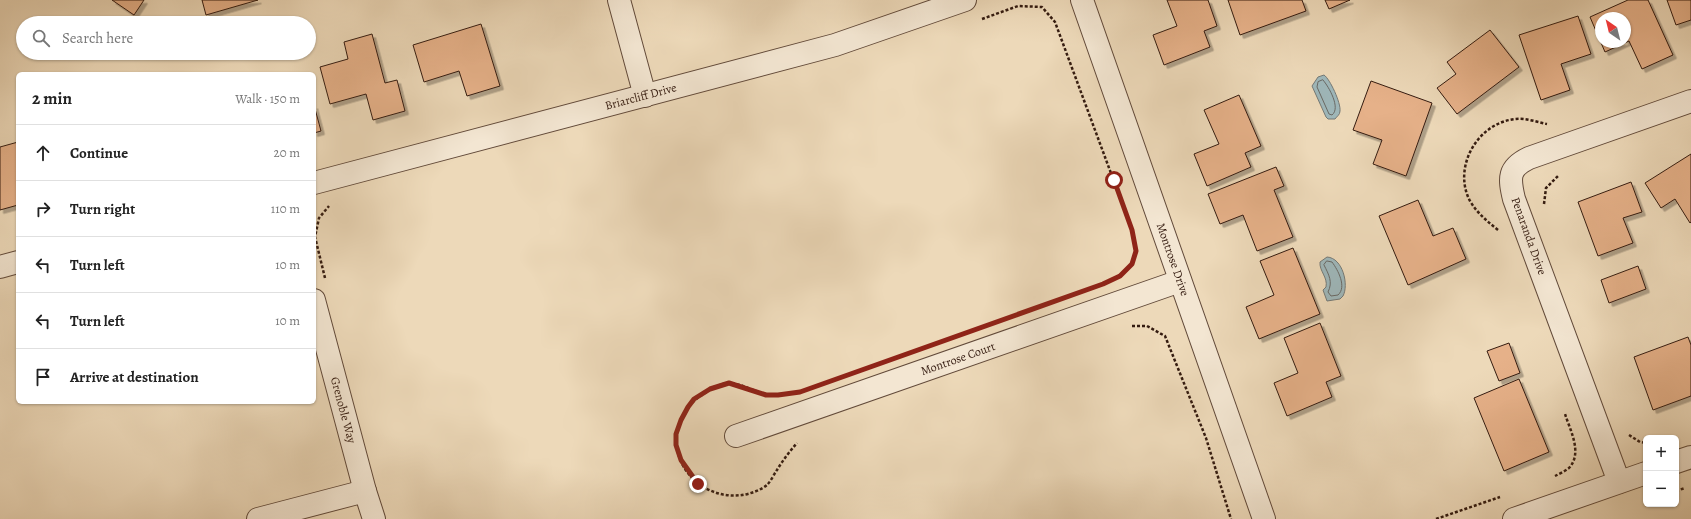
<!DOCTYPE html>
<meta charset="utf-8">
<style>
body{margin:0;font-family:Alegreya,serif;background:#f2f2f2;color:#222}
.controls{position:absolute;right:12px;bottom:12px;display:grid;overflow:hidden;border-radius:6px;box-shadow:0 1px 3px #0004}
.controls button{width:36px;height:36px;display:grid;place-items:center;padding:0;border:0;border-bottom:1px solid #e0e0e0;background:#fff;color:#222;font:20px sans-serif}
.compass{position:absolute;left:1595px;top:12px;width:36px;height:36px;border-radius:50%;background:#fff;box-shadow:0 1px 3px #0004;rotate:325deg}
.stop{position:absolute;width:12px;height:12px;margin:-9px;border:3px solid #8f2418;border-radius:50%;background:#fff}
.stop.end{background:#8f2418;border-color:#fff;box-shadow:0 1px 4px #0008}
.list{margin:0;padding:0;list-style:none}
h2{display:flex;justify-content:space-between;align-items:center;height:52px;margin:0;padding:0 16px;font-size:17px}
h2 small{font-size:13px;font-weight:400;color:#767676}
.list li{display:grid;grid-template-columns:26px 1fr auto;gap:12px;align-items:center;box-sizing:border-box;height:56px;padding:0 16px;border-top:1px solid #e0e0e0}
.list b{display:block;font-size:15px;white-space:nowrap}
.list em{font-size:13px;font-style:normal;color:#767676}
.icon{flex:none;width:22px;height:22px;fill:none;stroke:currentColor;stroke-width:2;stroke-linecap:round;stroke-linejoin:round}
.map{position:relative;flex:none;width:1691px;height:519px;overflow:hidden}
.search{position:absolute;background:#fff;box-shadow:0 1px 3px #0004;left:16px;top:16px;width:300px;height:44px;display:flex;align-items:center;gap:10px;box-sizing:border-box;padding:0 14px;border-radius:22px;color:#767676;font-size:15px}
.panel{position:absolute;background:#fff;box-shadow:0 1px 3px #0004;left:16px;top:72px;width:300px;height:332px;border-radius:6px}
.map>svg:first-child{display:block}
.water{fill:#9eb7ba;stroke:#747976}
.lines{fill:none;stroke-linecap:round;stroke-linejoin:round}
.shore{stroke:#696965;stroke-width:1}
.building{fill:#e6b189;stroke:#341b10;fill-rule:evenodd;filter:url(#shadow)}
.minor-casing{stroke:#624a3a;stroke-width:24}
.path{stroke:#341b10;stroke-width:2.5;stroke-dasharray:3 2;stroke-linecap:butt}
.minor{stroke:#f3e6d2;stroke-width:22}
.route{stroke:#8f2418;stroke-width:5}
.labels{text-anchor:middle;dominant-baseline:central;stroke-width:3.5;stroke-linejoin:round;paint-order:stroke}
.street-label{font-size:12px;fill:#341b10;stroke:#f3e6d2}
</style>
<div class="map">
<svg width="1691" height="519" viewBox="0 0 1691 519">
<defs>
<filter id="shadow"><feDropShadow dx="3.5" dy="3.5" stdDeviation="0" flood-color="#0004"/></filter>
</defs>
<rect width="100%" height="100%" fill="#edd9b9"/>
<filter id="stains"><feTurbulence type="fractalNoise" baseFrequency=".005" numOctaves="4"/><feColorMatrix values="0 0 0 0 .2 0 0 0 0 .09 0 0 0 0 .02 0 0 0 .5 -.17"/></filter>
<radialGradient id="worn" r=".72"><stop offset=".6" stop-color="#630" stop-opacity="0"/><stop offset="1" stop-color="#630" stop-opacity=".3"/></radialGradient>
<g class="water">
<path d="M1324,75C1330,79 1341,103 1340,111C1340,115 1337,116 1335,119H1328L1326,117L1312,86L1318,77Z"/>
<path d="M1327,257C1343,258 1349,285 1343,296L1340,299L1327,301L1323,290L1326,287C1328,277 1319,271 1320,262Z"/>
</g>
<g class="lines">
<g class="shore">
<path d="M1323,80C1329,87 1341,108 1332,115L1329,114L1317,87L1318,82Z"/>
<path d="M1327,261L1332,262C1338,270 1347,287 1338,295L1331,296L1328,292C1333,282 1329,275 1324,265Z"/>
</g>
</g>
<g class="building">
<polygon points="112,0 144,0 134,15"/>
<polygon points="202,0 258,0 206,15"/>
<polygon points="1167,0 1208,0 1217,26 1204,31 1210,47 1164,65 1153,35 1177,26"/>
<polygon points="1228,0 1302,0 1306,11 1240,35"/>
<polygon points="1325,0 1350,0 1329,9"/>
<path d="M1628,0H1648L1673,55L1642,69L1629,41L1605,52L1590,17ZM1601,18H1625V42H1601Z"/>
<polygon points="1667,0 1691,0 1691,20 1676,25"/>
<polygon points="1578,16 1591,54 1561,64 1570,90 1541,100 1519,35"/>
<polygon points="481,24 500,86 467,96 459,71 424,82 413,45"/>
<polygon points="1490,30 1519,67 1457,114 1437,88 1456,74 1447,62"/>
<polygon points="372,34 385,83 397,80 405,111 373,120 366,94 330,104 320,67 348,59 344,42"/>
<polygon points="1371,81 1432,103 1406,176 1373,164 1382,140 1353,130"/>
<polygon points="1239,95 1261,146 1245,153 1251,167 1207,186 1194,154 1219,144 1204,110"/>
<polygon points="314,105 321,131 314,133"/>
<polygon points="18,142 18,205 0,210 0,147"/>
<polygon points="1691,154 1691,222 1690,223 1675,199 1661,208 1645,183"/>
<polygon points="1276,167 1284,186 1274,190 1293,237 1257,251 1243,215 1220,224 1208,194"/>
<polygon points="1631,182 1642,212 1623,218 1633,243 1598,256 1578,202"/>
<polygon points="1418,200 1433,236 1453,228 1466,259 1408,285 1379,216"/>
<polygon points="1293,248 1320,314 1259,339 1246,307 1274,295 1260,261"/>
<polygon points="1638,266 1646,289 1609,303 1601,280"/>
<polygon points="1320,323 1341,376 1326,382 1332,397 1287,416 1274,383 1298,373 1284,338"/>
<polygon points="1688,337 1691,345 1691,396 1653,410 1634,357"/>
<polygon points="1509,343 1520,373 1499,381 1487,351"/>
<polygon points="1519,379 1549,452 1504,471 1474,398"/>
</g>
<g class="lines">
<g class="minor-casing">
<g id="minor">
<polyline points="619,0 645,96"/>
<path id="s1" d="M1082,0L1264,519"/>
<path id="s2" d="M314,183L835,45L965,0"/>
<polyline points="0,267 18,262"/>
<path id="s3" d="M314,300L365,491L374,519"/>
<path id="s4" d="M736,436L1180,281"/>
<polyline points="1676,462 1691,457"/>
<path d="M1619,482L1514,199C1509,178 1508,168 1529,158L1691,101"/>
<polyline points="258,519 365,491"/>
<polyline points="1514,519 1646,473"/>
</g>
</g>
<g class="path">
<path d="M982,19L1018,6L1042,7L1055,22L1132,230C1136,250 1139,257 1124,273"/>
<polyline points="1544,204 1546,188 1558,176"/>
<path d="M1498,230C1487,221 1477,213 1470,201C1452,167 1478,122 1516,119C1526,118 1537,122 1547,124"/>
<polyline points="325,278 315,237 319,218 329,206"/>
<polyline points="1132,326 1147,326 1165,336 1206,438 1231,519"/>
<path d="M773,395C759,395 742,383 729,383C721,383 709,390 702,395C692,401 688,407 682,417C662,458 699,501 742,495C750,494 761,490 767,485C771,481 774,474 777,470C783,460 790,451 797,443"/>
<polyline points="1629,435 1640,442 1646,443"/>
<path d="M1555,476C1559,474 1565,471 1569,468C1583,453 1570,430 1565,414"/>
<polyline points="1676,491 1685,488"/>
<polyline points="1436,519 1500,497"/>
</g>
<use href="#minor" class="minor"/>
</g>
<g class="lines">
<polyline class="route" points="698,484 681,460 676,445 676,434 681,420 688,407 694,399 710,389 729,383 766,395 778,395 800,392 1103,284 1120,276 1132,264 1136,251 1132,230 1114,180"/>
</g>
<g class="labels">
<g class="street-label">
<text stroke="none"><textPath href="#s2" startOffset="338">Briarcliff Drive</textPath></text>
<text transform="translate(1529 236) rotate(70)">Penaranda Drive</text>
<text stroke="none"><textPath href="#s1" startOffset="275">Montrose Drive</textPath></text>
<text stroke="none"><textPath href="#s4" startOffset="235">Montrose Court</textPath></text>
<text stroke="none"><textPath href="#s3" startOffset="114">Grenoble Way</textPath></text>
</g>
</g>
<rect width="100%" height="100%" filter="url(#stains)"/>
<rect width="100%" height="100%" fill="url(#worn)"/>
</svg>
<div class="controls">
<button>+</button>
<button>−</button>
</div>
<svg class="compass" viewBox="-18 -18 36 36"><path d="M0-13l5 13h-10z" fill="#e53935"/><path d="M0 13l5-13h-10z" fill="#767676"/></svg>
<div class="stop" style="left:1114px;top:180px"></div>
<div class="stop end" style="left:698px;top:484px"></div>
<div class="search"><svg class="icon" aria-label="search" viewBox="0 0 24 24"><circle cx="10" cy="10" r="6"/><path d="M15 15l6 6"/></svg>Search here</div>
<section class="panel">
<h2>2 min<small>Walk · 150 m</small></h2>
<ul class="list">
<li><svg class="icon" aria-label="ahead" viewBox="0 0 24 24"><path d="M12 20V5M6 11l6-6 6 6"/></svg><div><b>Continue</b></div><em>20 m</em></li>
<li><svg class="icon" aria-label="right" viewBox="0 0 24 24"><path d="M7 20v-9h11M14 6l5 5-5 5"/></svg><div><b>Turn right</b></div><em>110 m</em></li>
<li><svg class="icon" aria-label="left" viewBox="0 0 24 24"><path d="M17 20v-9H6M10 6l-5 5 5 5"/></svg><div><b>Turn left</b></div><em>10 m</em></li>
<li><svg class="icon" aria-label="left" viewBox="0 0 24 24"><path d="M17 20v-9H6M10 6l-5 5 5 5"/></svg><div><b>Turn left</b></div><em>10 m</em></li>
<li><svg class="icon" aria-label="arrive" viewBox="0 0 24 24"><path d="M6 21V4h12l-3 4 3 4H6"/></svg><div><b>Arrive at destination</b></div></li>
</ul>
</section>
</div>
